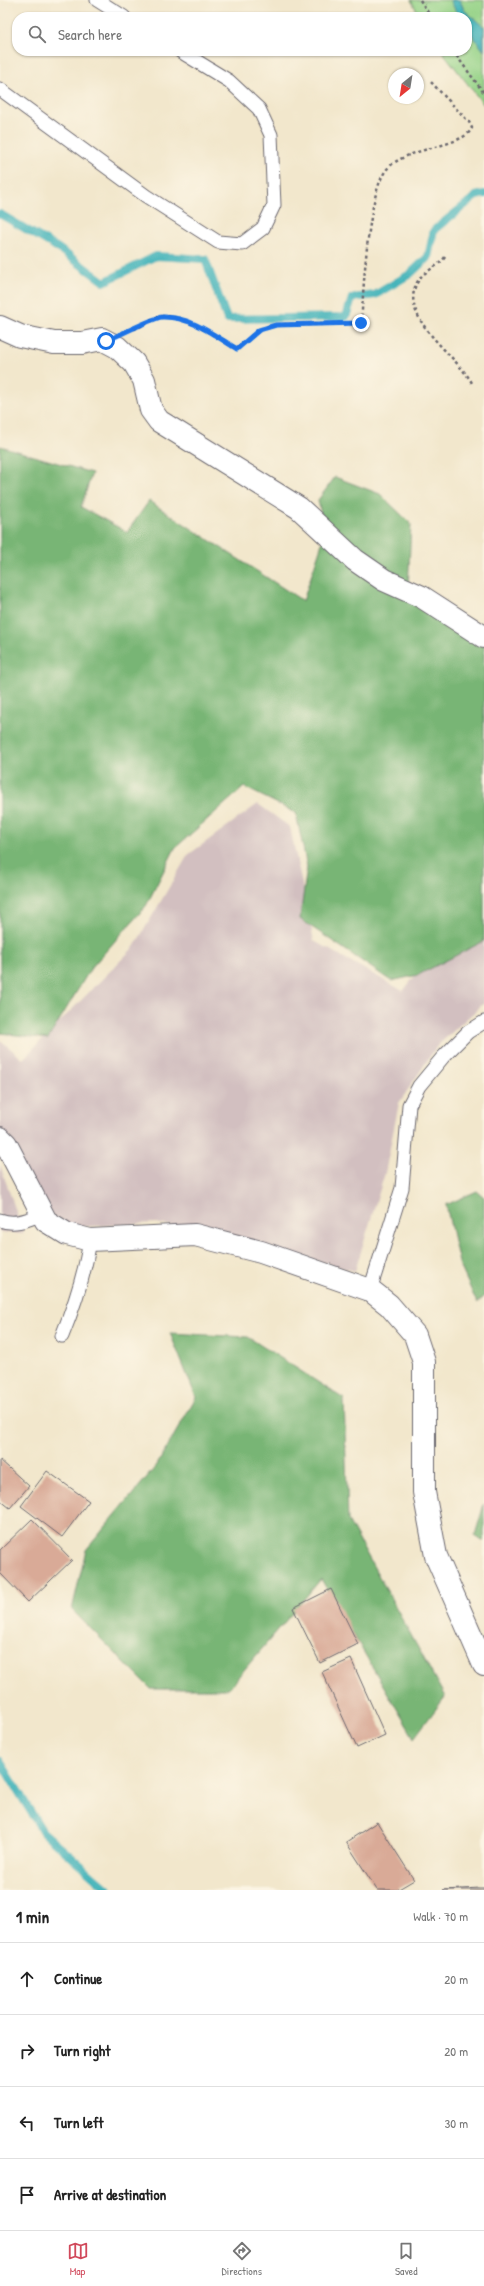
<!DOCTYPE html>
<meta charset="utf-8">
<style>
body{margin:0;font-family:"Patrick Hand",sans-serif;background:#f2f2f2;color:#222}
.compass{position:absolute;left:388px;top:68px;width:36px;height:36px;border-radius:50%;background:#fff;box-shadow:0 1px 3px #0004;rotate:210deg}
.stop{position:absolute;width:12px;height:12px;margin:-9px;border:3px solid #1a73e8;border-radius:50%;background:#fff}
.stop.end{background:#1a73e8;border-color:#fff;box-shadow:0 1px 4px #0008}
.list{margin:0;padding:0;list-style:none}
h2{display:flex;justify-content:space-between;align-items:center;height:52px;margin:0;padding:0 16px;font-size:17px}
h2 small{font-size:13px;font-weight:400;color:#767676}
.list li{display:grid;grid-template-columns:26px 1fr auto;gap:12px;align-items:center;box-sizing:border-box;height:72px;padding:0 16px;border-top:1px solid #e0e0e0}
.list b{display:block;font-size:15px;white-space:nowrap}
.list em{font-size:13px;font-style:normal;color:#767676}
.icon{flex:none;width:22px;height:22px;fill:none;stroke:currentColor;stroke-width:2;stroke-linecap:round;stroke-linejoin:round}
.map{position:relative;flex:none;width:484px;height:1890px;overflow:hidden}
.search{position:absolute;background:#fff;box-shadow:0 1px 3px #0004;left:12px;right:12px;top:12px;height:44px;display:flex;align-items:center;gap:10px;box-sizing:border-box;padding:0 14px;border-radius:16px;color:#767676;font-size:15px}
.sheet{height:340px;background:#fff}
nav{display:flex;justify-content:space-around;align-items:center;box-sizing:border-box;height:56px;border-top:1px solid #e0e0e0;background:#fff;font-size:11px;color:#767676}
nav a{display:grid;justify-items:center;gap:2px}
nav .on{color:#d1495b}
.map>svg:first-child{display:block}
.industrial{fill:#d2bfc0}
.green{fill:#96d388;stroke:#5c7a62}
.forest{fill:#78b574;stroke:#4d6c58}
.water{fill:#41b2b9;stroke:#326a7a}
.lines{fill:none;stroke-linecap:round;stroke-linejoin:round}
.stream{stroke:#41b2b9;stroke-width:8}
.building{fill:#d9aa97}
.service-casing{stroke:#6b676e;stroke-width:15}
.minor-casing{stroke:#6b676e;stroke-width:24}
.path{stroke:#6b676e;stroke-width:2.5;stroke-dasharray:3 3;stroke-linecap:butt}
.service{stroke:#fff;stroke-width:13}
.minor{stroke:#fff;stroke-width:22}
.route{stroke:#1a73e8;stroke-width:5}
</style>
<div class="map">
<svg width="484" height="1890" viewBox="0 0 484 1890">
<rect width="100%" height="100%" fill="#fcf5e5"/>
<filter id="ink" filterUnits="userSpaceOnUse"><feTurbulence type="fractalNoise" baseFrequency=".025" numOctaves="2"/><feDisplacementMap in="SourceGraphic" scale="8" xChannelSelector="R" yChannelSelector="G"/><feConvolveMatrix kernelMatrix="1 2 1 2 8 2 1 2 1" color-interpolation-filters="sRGB"/></filter>
<filter id="wash" filterUnits="userSpaceOnUse"><feTurbulence type="fractalNoise" baseFrequency=".012" numOctaves="4" result="noise"/><feDisplacementMap in="SourceGraphic" scale="16" xChannelSelector="R" yChannelSelector="G"/><feGaussianBlur stdDeviation="0.9" result="paint"/><feColorMatrix in="noise" values="0 0 0 0 0 0 0 0 0 0 0 0 0 0 0 0 0 1.4 0 .05"/><feComposite in="paint" operator="in"/></filter>
<g filter="url(#wash)">
<rect width="100%" height="100%" fill="#f2e7cc"/>
<g class="industrial">
<polygon points="258,804 290,827 314,941 403,991 458,922 484,919 484,1003 437,1046 399,1103 385,1173 355,1271 226,1236 156,1223 72,1227 52,1215 0,1133 0,1040 23,1059 134,947 188,855"/>
<polygon points="0,1165 24,1234 0,1232"/>
</g>
<polygon class="green" points="411,0 484,0 484,105 442,51 467,51 467,17 420,17"/>
<g class="forest">
<polygon points="0,446 92,473 81,507 127,532 149,501 303,601 325,534 318,500 335,477 380,494 411,524 408,591 484,644 484,941 418,975 391,981 300,919 307,867 296,813 244,787 175,848 146,906 91,968 48,1039 0,1033"/>
<polygon points="477,1191 484,1197 484,1297 477,1303 459,1263 446,1205"/>
<polygon points="170,1333 248,1337 344,1399 348,1520 445,1697 414,1738 321,1579 228,1689 151,1689 72,1610 86,1550 157,1465 196,1397"/>
<polygon points="484,1504 484,1541 475,1535"/>
</g>
<polygon class="water" points="450,0 460,0 464,10 484,27 484,51 467,28 467,17 459,17"/>
<g class="lines">
<g class="stream">
<polyline points="0,214 58,248 104,282 156,256 205,259 227,319 346,317 352,298 375,295 410,274 428,257 434,230 476,196 484,194"/>
<polyline points="0,1761 43,1832 109,1890"/>
</g>
</g>
<g id="blocks">
<g class="building">
<polygon points="0,1460 29,1486 10,1508 0,1500"/>
<polygon points="47,1471 89,1501 62,1537 21,1506"/>
<polygon points="32,1519 72,1560 28,1602 0,1573 0,1550"/>
<polygon points="331,1589 358,1644 320,1663 293,1608"/>
<polygon points="351,1659 385,1735 357,1748 322,1672"/>
<polygon points="377,1822 414,1880 397,1890 377,1890 346,1842"/>
<polygon points="480,1888 484,1888 484,1890 443,1890"/>
</g>
</g>
</g>
<g filter="url(#ink)">
<use href="#blocks" fill-opacity="0" stroke="#6b676e" stroke-width="1"/>
<g class="lines">
<g class="service-casing">
<g id="service">
<polyline points="97,0 124,17"/>
<polyline points="0,89 146,196 218,242 242,244 263,228 274,205 271,135 259,109 229,81 180,51"/>
<path d="M0,1220C15,1226 29,1219 43,1214"/>
<polyline points="370,1290 402,1188 409,1105 419,1086 443,1057 468,1032 484,1022"/>
<path d="M62,1336C75,1304 85,1274 90,1240"/>
</g>
</g>
<g class="minor-casing">
<g id="minor">
<polyline points="0,327 20,336 54,343 82,343 102,339 117,347 134,363 144,380 151,410 159,421 299,508 355,560 384,580 422,597 484,637"/>
<polyline points="0,1138 6,1144 46,1221 67,1234 90,1240 195,1235 261,1252 370,1290 389,1305 415,1335 424,1362 424,1492 436,1556 484,1665"/>
</g>
</g>
<g class="path">
<polyline points="420,0 431,17"/>
<polyline points="453,51 484,93"/>
<path d="M445,257C438,268 424,270 418,281C396,317 456,354 472,383"/>
<path d="M134,329C142,326 151,320 159,317C181,312 219,338 237,349L259,330L276,325L361,323C364,289 367,192 387,169C407,146 463,148 472,128L469,122L430,81"/>
</g>
<use href="#service" class="service"/>
<use href="#minor" class="minor"/>
</g>
</g>
<g class="lines" filter="url(#ink)">
<path class="route" d="M106,341C115,337 155,317 162,317C190,316 214,335 237,349L259,330L276,325L361,323"/>
</g>
</svg>
<svg class="compass" viewBox="-18 -18 36 36"><path d="M0-13l5 13h-10z" fill="#e53935"/><path d="M0 13l5-13h-10z" fill="#767676"/></svg>
<div class="stop" style="left:106px;top:341px"></div>
<div class="stop end" style="left:361px;top:323px"></div>
<div class="search"><svg class="icon" aria-label="search" viewBox="0 0 24 24"><circle cx="10" cy="10" r="6"/><path d="M15 15l6 6"/></svg>Search here</div>
</div>
<section class="sheet">
<h2>1 min<small>Walk · 70 m</small></h2>
<ul class="list">
<li><svg class="icon" aria-label="ahead" viewBox="0 0 24 24"><path d="M12 20V5M6 11l6-6 6 6"/></svg><div><b>Continue</b></div><em>20 m</em></li>
<li><svg class="icon" aria-label="right" viewBox="0 0 24 24"><path d="M7 20v-9h11M14 6l5 5-5 5"/></svg><div><b>Turn right</b></div><em>20 m</em></li>
<li><svg class="icon" aria-label="left" viewBox="0 0 24 24"><path d="M17 20v-9H6M10 6l-5 5 5 5"/></svg><div><b>Turn left</b></div><em>30 m</em></li>
<li><svg class="icon" aria-label="arrive" viewBox="0 0 24 24"><path d="M6 21V4h12l-3 4 3 4H6"/></svg><div><b>Arrive at destination</b></div></li>
</ul>
</section>
<nav>
<a class="on"><svg class="icon" aria-label="map" viewBox="0 0 24 24"><path d="M3 6l6-2 6 2 6-2v14l-6 2-6-2-6 2zM9 4v14M15 6v14"/></svg>Map</a>
<a><svg class="icon" aria-label="directions" viewBox="0 0 24 24"><path d="M12 3l9 9-9 9-9-9zM9 14v-3h6M13 9l2 2-2 2"/></svg>Directions</a>
<a><svg class="icon" aria-label="saved" viewBox="0 0 24 24"><path d="M7 4h10v16l-5-4-5 4z"/></svg>Saved</a>
</nav>
